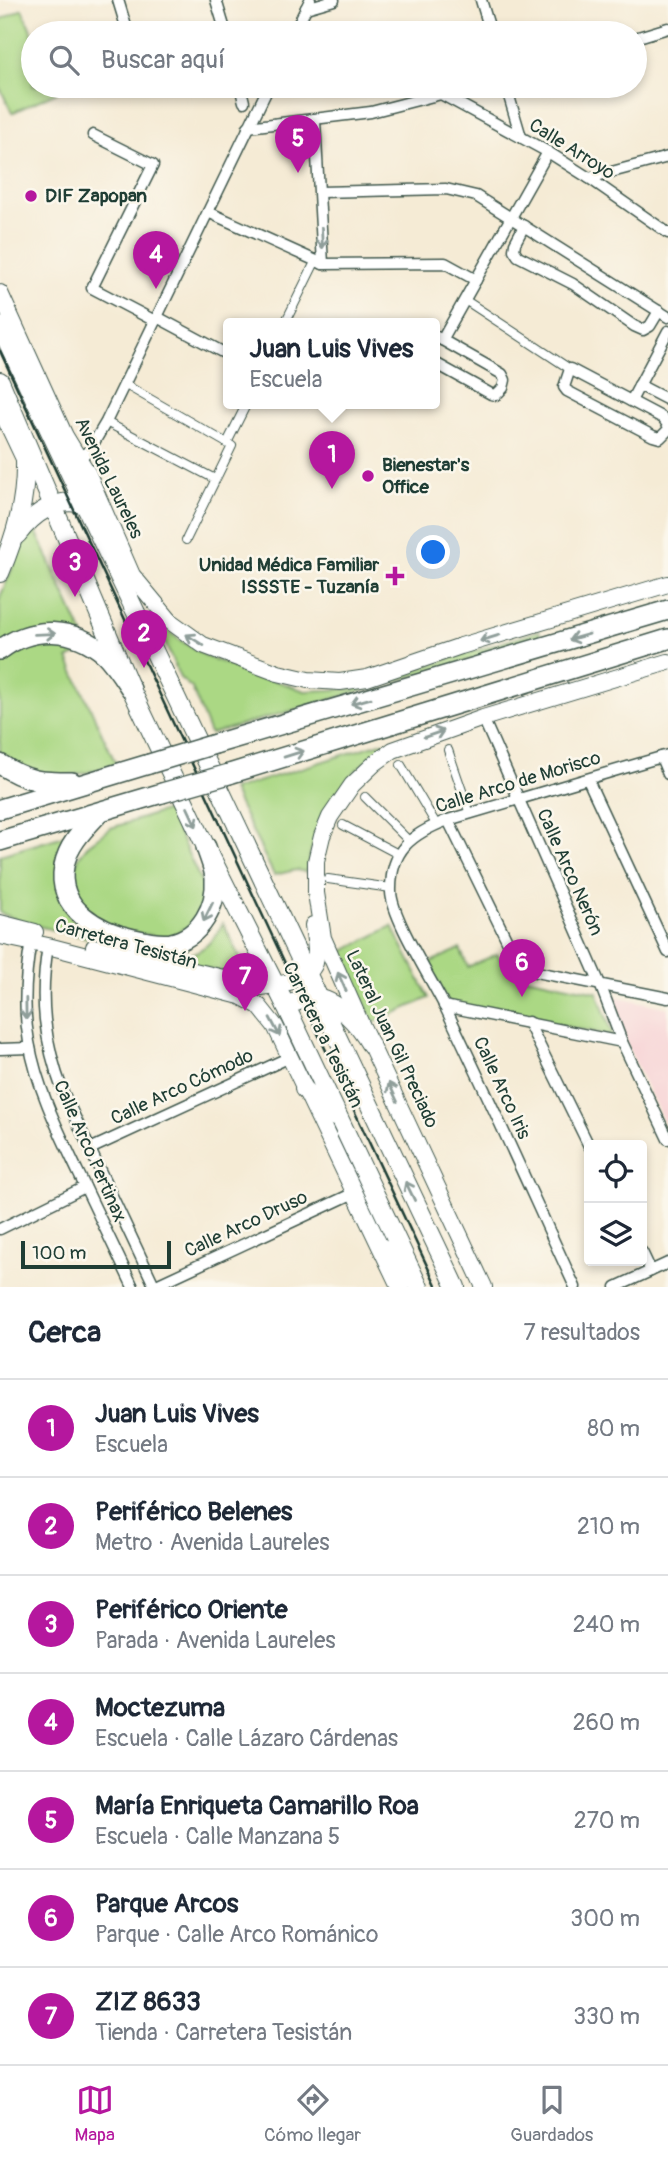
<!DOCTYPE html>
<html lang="es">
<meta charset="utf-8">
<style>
body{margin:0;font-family:Pangolin,sans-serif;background:#f2f2f3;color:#1f2937}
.controls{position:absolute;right:21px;bottom:21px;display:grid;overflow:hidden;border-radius:7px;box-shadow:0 4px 10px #0003}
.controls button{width:63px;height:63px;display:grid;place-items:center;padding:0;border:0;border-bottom:2px solid #e0e1e3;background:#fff;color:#1f2937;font:35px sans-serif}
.scale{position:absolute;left:21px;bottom:18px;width:150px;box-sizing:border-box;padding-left:7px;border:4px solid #1f3d34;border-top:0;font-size:19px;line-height:24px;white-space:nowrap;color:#1f3d34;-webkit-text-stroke:5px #fbf7ec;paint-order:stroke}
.you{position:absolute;left:434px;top:553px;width:24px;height:24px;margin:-18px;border:5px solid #fff;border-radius:50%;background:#1a73e8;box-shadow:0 0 0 10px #1a73e833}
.badge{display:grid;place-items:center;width:46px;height:46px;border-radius:50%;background:#b5179e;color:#fff;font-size:23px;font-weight:700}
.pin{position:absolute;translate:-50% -58px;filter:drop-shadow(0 2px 4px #0008)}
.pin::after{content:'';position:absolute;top:37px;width:24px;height:21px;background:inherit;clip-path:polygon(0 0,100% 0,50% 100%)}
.popup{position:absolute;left:223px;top:318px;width:217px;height:91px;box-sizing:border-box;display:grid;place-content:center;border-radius:7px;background:#fff;filter:drop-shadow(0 2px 5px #0005);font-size:23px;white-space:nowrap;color:#747a83}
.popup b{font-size:26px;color:#1f2937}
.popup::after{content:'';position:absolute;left:50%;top:100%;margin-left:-14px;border:14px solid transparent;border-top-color:#fff}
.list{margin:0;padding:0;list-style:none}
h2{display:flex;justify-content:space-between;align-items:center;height:91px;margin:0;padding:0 28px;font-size:30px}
h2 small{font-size:23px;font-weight:400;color:#747a83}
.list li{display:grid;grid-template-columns:46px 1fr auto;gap:21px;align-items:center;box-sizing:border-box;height:98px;padding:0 28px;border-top:2px solid #e0e1e3}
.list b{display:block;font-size:26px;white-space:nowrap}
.list p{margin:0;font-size:23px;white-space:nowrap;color:#747a83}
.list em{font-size:23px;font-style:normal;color:#747a83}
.icon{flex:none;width:38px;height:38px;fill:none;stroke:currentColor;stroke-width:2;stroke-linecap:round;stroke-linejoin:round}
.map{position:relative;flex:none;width:668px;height:1287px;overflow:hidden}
.search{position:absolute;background:#fff;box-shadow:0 4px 10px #0003;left:21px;right:21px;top:21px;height:77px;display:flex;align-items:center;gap:18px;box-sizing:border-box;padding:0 24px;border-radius:38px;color:#747a83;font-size:26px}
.sheet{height:777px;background:#fff}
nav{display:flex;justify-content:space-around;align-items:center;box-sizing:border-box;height:98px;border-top:2px solid #e0e1e3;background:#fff;font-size:19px;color:#747a83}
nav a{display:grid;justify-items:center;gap:4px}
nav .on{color:#b5179e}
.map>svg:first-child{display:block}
.built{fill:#f7cfd3}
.green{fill:#abd884;stroke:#658a5c;stroke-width:2}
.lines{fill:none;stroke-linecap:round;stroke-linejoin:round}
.pedestrian-casing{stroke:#3f574c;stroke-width:10}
.minor-casing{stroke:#3f574c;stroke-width:13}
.secondary-casing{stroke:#3f574c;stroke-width:18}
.primary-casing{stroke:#3f574c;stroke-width:20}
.motorway-casing{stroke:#3f574c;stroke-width:22}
.pedestrian{stroke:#fff;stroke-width:8}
.minor{stroke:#fff;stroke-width:10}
.secondary{stroke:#fff;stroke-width:16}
.primary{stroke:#fff;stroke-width:18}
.motorway{stroke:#fff;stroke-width:19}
.rail{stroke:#1f3d34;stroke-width:2.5}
.motorway-bridge-casing{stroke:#3f574c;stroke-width:22;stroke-linecap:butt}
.motorway-bridge{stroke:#fff;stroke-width:19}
.oneway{stroke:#8f9e9a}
.poi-dot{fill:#b5179e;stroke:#fbf7ec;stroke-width:2.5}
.labels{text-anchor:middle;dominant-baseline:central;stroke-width:5;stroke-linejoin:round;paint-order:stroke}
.street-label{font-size:19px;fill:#1f3d34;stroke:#fbf7ec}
.poi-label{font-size:19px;font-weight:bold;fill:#1f3d34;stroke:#fbf7ec;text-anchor:start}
</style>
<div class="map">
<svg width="668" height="1287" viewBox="0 0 668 1287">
<rect width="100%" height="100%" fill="#fbf7ec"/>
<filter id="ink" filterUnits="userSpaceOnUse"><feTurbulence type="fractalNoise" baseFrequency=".0143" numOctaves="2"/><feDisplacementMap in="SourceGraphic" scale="14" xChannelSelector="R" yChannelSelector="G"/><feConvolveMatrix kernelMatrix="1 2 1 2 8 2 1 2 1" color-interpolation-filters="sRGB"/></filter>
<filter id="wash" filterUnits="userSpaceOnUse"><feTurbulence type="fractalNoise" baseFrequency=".00686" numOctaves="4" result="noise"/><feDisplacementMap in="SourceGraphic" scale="28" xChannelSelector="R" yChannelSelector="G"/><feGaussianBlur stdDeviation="1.57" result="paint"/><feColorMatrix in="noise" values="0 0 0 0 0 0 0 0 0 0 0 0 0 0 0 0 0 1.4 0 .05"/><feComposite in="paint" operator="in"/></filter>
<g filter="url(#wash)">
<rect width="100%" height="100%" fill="#f5ebd5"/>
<polygon class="built" points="610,995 668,1008 668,1131 625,1041"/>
<g class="green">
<polygon points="22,9 33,35 33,86 56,86 59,91 12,113 0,88 0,20"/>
<polygon points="35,529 83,635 0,644 0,597 23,543"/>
<polygon points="155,619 178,639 209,658 305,691 352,689 539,631 542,639 210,734 192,688 180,678"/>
<path d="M43,643H57L76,648L79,653L68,659L116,764L85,773L47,778L0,757V666C13,654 26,648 43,643Z"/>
<path d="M384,742L386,747C339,775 316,820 306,872L296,870L274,875L232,790Z"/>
<polygon points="168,810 205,890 202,905 189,926 167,938 106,928 77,896 73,882 74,869 79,857 89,844 111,828"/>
<path d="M64,836L68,840C63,886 50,912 97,940L29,924L0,913V855Z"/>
<path d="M223,923L250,979L186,963L189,955C206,949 215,939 223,923Z"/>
<polygon points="392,926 429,998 373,1023 342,952"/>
<polygon points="460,949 468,967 497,954 507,969 526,977 597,992 613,1036 448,1003 428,963"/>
</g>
</g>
<g filter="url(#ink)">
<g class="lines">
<g class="pedestrian-casing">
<g id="pedestrian">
<polyline points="465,300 570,369"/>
<polyline points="285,323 316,260"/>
<polyline points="124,384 232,446 186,540"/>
<polyline points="106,422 215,479"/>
<polyline points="227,443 247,403"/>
<polyline points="448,750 470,814"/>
<polyline points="401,765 436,824"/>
<polyline points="365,797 409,841"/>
<polyline points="343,825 398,854"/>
<polyline points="328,879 391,888"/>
</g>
</g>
<g class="minor-casing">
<g id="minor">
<polyline points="118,0 128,33"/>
<polyline points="216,0 226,33"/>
<polyline points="481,0 491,33"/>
<polyline points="306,8 334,0"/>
<polyline points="294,33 310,0"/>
<polyline points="635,38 668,28"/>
<polyline points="240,86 244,102"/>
<polyline points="506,86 521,137"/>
<polyline points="441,94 474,86"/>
<polyline points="315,121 323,264"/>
<polyline points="248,127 371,112 441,94 548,152 589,178 668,233"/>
<polyline points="93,135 153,165 92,288 155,321"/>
<polyline points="589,178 668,157"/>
<polyline points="320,192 446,189 476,196 668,317"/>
<polyline points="208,212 323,264 445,263 476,280"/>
<polyline points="524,226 515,243 514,250 518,256 573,284 634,326 643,330 650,326 659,311"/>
<polyline points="157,317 226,354"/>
<polyline points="435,336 502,374 505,380 503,388 496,395 491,394 435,363"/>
<polyline points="442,340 548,152"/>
<polyline points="639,385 668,400"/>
<polyline points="631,401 668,331"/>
<polyline points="668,425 663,418 570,369 564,387 567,391 653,436 660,438 668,430"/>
<polyline points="78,458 89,451 106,422 269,86"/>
<polyline points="483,718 600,984 622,1042 668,1139"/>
<polyline points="661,757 668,774"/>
<polyline points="588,780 668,952"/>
<polyline points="448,820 521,969 668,998"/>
<path d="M31,941C25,975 23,1009 29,1042C37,1088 58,1130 78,1172C96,1210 115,1249 133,1287"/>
<path d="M48,946C39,999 44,1041 63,1092L155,1287"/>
<polyline points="444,1006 622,1042"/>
<polyline points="528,1022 589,1146"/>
<polyline points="0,1049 30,1048"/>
<polyline points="90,1149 290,1057"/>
<polyline points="0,1229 85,1187"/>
<polyline points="642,1252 651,1271"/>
<polyline points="152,1287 354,1193"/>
<path d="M575,1287C532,1194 490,1099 445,1007C432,980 392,918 391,892C390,850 411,834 448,820L668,755"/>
<polyline points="616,1287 668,1263"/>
</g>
</g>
<g class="secondary-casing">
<g id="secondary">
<polyline points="0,293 65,436 88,474 132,575 171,622 203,645 278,673 308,680 340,682 367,678 461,646 668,584"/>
<polyline points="0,408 26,463"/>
<polyline points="0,923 35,932"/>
<polyline points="0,936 48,946 240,996 259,1006 275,1026 397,1282"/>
<path d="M94,947L261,987C277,985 308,982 315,963C318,953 314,935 313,925"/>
<polyline points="484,1287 361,1024 323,938 316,893 316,861 322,836 330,817 352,785 375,763 393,750 483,718 668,662"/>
</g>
</g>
<g class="primary-casing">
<g id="primary">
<polyline points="0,326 456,1287"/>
<polyline points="0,381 131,689 206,847 286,1006 419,1287"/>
<path d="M17,535C33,514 58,495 85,505"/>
<path d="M0,573C16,535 26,501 25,460"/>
<path d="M286,1006C295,1002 304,998 314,998C337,999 360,1026 370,1044"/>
<polyline points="304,1089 335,1117"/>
<polyline points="393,1246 401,1287"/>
</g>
</g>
<g class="motorway-casing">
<g id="motorway">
<path d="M0,650C32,625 74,627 105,654C115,664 123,677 131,689"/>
<polyline points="215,744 668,610"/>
<path d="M0,764C27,782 41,782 72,782"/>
<polyline points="229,774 668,639"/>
<polyline points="0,809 149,764"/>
<path d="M99,813C85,828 68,844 64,866C56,909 99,932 134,939C146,942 159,945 171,943C201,937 217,906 215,878C214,867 209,857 206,847"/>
<polyline points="0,841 162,793"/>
</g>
</g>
<use href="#pedestrian" class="pedestrian"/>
<use href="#minor" class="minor"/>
<use href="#secondary" class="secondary"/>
<use href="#primary" class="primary"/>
<use href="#motorway" class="motorway"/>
<path class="rail" d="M0,351C147,663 289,976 437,1287"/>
<g class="motorway-bridge-casing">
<g id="motorway-bridge">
<polyline points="149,764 215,744"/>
<polyline points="162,793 229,774"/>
</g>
</g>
<use href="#motorway-bridge" class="motorway-bridge"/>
</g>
<defs><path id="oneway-shaft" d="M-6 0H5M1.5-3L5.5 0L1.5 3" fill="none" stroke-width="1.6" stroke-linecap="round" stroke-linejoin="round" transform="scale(1.75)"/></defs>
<g class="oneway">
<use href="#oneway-shaft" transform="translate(322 238) rotate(87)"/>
<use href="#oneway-shaft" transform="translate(45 634) rotate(-2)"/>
<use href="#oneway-shaft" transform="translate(579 637) rotate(164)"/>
<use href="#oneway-shaft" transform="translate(490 638) rotate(163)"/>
<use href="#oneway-shaft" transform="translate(195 640) rotate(-148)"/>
<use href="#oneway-shaft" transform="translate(361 701) rotate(164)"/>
<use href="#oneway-shaft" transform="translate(434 734) rotate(-19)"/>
<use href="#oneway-shaft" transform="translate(294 754) rotate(-17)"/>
<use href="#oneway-shaft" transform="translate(192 817) rotate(65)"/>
<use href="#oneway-shaft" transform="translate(208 912) rotate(116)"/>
<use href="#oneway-shaft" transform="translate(342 982) rotate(-114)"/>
<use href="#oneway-shaft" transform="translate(26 1009) rotate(89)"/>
<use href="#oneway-shaft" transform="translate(275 1027) rotate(62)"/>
<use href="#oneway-shaft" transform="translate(393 1092) rotate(-115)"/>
<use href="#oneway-shaft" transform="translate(410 1191) rotate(-116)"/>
</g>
</g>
<g class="poi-dot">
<circle cx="31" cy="196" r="7"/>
<circle cx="368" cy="476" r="7"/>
<path d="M391.5 565.5h7v7h7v7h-7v7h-7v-7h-7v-7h7z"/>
</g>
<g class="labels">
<g class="street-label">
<text transform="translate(572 149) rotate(32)">Calle Arroyo</text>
<text transform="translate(109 478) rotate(64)">Avenida Laureles</text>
<text transform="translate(518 782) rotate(-17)">Calle Arco de Morisco</text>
<text transform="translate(570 872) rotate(66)">Calle Arco Nerón</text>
<text transform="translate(126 944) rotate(15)">Carretera Tesistán</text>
<text transform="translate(323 1035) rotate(64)">Carretera a Tesistán</text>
<text transform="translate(392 1039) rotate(65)">Lateral Juan Gil Preciado</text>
<text transform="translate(182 1087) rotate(-25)">Calle Arco Cómodo</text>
<text transform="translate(502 1088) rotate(65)">Calle Arco Iris</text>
<text transform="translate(90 1151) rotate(66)">Calle Arco Pertinax</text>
<text transform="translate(246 1224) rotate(-25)">Calle Arco Druso</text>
</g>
<g class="poi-label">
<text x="45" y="196">DIF Zapopan</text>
<text x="382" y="465">Bienestar's<tspan x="382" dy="22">Office</tspan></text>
<text x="379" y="565" text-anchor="end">Unidad Médica Familiar<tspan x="379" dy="22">ISSSTE - Tuzanía</tspan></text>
</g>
</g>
</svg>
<div class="controls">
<button><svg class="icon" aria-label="locate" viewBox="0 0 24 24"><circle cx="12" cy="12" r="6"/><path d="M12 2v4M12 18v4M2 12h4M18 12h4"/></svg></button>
<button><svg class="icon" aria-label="layers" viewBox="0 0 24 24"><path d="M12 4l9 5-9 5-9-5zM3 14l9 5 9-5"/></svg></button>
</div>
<div class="scale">100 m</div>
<div class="you"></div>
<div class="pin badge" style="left:332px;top:489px">1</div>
<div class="popup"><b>Juan Luis Vives</b>Escuela</div>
<div class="pin badge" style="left:144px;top:668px">2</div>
<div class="pin badge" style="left:75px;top:597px">3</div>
<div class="pin badge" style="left:156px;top:289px">4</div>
<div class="pin badge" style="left:298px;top:173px">5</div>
<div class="pin badge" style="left:522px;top:997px">6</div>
<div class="pin badge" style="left:245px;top:1011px">7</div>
<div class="search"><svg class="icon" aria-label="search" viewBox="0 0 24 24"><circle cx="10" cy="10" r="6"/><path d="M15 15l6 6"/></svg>Buscar aquí</div>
</div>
<section class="sheet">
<h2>Cerca<small>7 resultados</small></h2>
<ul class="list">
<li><span class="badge">1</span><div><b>Juan Luis Vives</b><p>Escuela</p></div><em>80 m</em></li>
<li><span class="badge">2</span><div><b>Periférico Belenes</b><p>Metro · Avenida Laureles</p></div><em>210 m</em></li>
<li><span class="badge">3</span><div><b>Periférico Oriente</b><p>Parada · Avenida Laureles</p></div><em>240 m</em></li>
<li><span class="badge">4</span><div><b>Moctezuma</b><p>Escuela · Calle Lázaro Cárdenas</p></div><em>260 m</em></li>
<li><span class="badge">5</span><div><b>María Enriqueta Camarillo Roa</b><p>Escuela · Calle Manzana 5</p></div><em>270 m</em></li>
<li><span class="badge">6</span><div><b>Parque Arcos</b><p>Parque · Calle Arco Románico</p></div><em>300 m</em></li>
<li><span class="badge">7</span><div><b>ZIZ 8633</b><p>Tienda · Carretera Tesistán</p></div><em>330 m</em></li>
</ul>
</section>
<nav>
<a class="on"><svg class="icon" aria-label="map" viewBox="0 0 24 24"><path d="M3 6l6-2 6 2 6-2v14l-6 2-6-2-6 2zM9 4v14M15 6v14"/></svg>Mapa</a>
<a><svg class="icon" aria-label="directions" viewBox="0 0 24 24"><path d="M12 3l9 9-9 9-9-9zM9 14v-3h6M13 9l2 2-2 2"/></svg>Cómo llegar</a>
<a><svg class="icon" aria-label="saved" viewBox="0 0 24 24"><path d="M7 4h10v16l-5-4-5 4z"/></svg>Guardados</a>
</nav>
